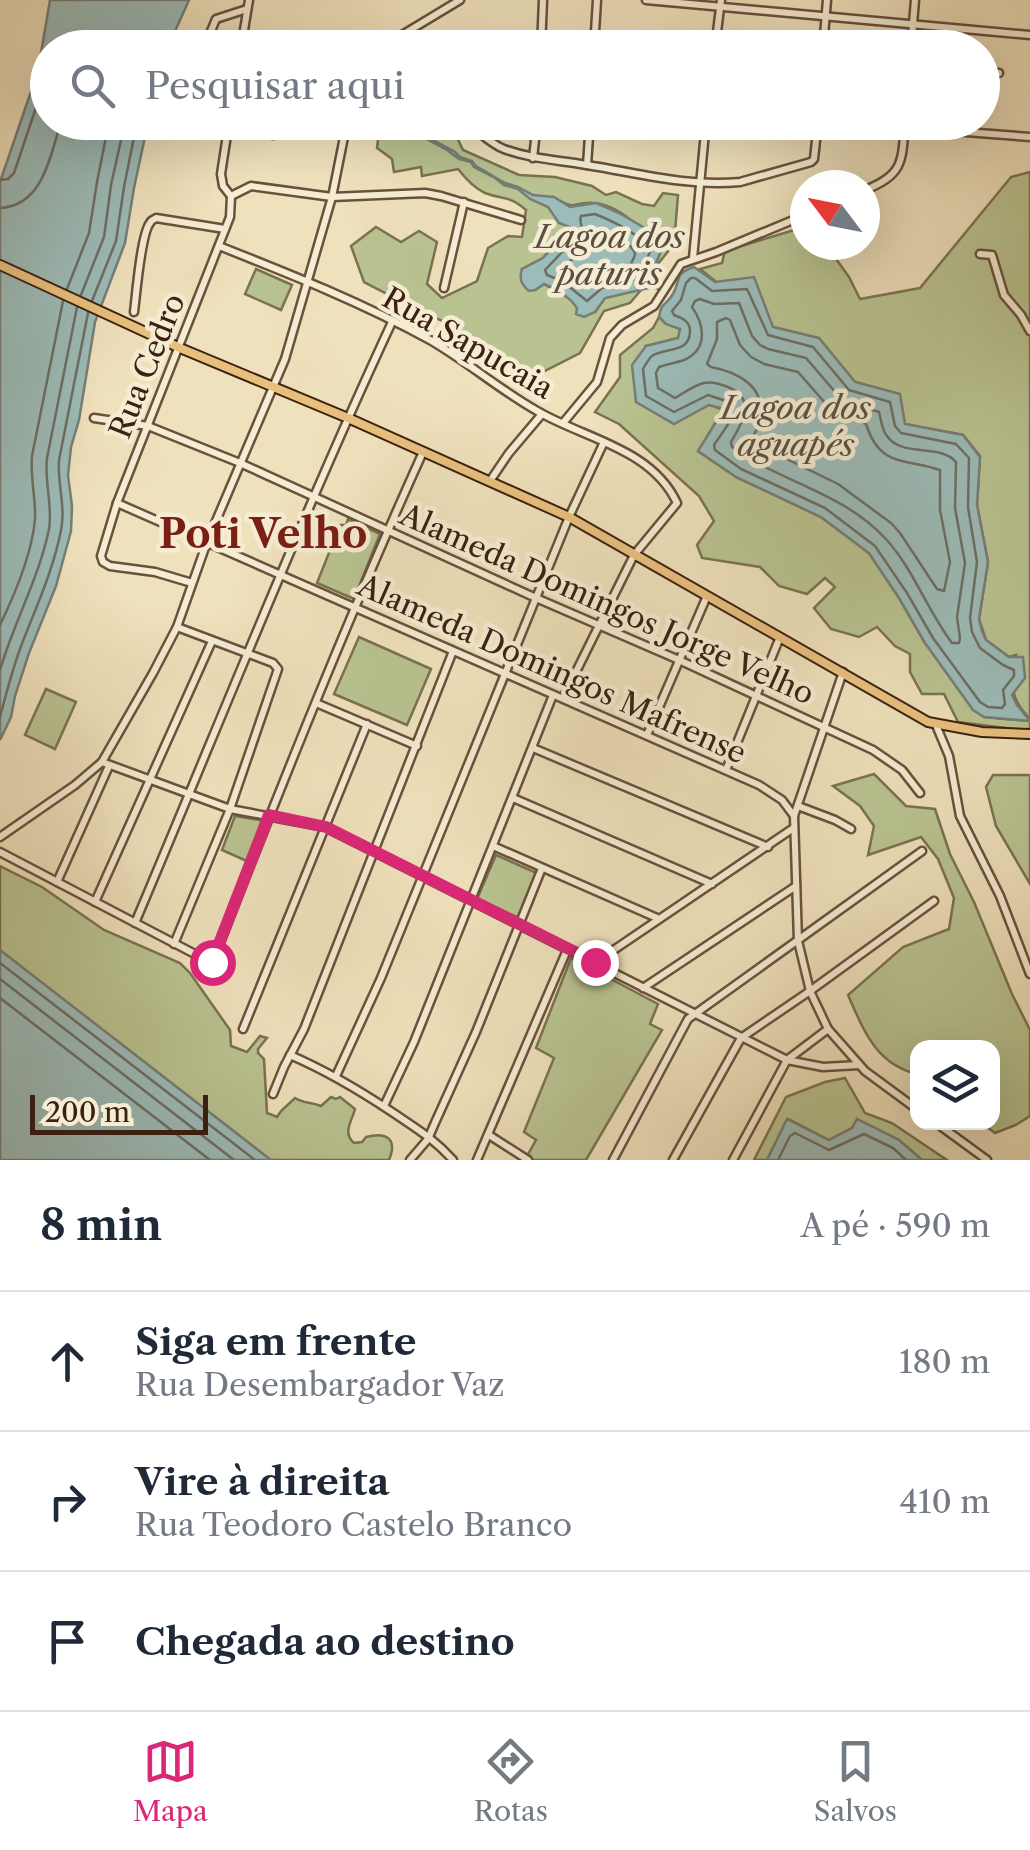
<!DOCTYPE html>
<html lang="pt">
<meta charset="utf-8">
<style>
body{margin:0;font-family:"Libre Caslon Text",serif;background:#f2f2f3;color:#1f2937}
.controls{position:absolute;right:30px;bottom:30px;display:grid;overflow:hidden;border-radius:20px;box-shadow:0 10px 40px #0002}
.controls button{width:90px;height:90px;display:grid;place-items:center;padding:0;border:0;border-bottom:2px solid #e0e1e3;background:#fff;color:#1f2937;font:50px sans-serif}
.compass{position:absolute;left:790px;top:170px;width:90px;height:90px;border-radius:50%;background:#fff;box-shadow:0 10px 40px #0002;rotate:302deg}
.scale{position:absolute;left:30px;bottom:25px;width:178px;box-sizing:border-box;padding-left:10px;border:5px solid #3c2111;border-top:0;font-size:28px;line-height:35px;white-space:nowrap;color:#3c2111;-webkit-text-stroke:8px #f5ecd3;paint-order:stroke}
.stop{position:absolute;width:30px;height:30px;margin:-22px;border:8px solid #db2777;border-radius:50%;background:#fff}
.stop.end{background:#db2777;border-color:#fff;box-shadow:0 2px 10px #0008}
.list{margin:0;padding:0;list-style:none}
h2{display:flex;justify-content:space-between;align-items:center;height:130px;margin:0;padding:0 40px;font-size:42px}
h2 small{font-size:32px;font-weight:400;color:#747a83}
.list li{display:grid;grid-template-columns:65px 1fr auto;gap:30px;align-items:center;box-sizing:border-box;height:140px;padding:0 40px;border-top:2px solid #e0e1e3}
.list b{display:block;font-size:38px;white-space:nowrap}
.list p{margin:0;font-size:32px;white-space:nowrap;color:#747a83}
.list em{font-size:32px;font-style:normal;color:#747a83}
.icon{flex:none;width:55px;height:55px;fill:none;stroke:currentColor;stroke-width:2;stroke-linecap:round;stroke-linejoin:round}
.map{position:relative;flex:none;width:1030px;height:1160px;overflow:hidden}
.search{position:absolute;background:#fff;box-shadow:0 10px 40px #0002;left:30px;right:30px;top:30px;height:110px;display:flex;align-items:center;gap:25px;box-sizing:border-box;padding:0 35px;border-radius:55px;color:#747a83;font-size:38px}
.sheet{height:550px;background:#fff}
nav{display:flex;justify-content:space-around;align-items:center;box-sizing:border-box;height:140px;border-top:2px solid #e0e1e3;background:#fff;font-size:28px;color:#747a83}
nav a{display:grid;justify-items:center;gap:5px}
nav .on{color:#db2777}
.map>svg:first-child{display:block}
.green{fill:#b9c391;stroke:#7a7251;stroke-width:2.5}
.water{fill:#9cbcb9;stroke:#767e76;stroke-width:2.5}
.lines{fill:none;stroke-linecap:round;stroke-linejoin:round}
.shore{stroke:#6c6e65;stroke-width:2.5}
.minor-casing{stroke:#69513c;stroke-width:11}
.major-casing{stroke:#3c2111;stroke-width:12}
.minor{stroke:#f5ecd3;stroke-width:6}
.major{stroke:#e8c07e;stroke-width:8}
.route{stroke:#db2777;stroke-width:12}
.labels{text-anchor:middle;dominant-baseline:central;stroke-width:9;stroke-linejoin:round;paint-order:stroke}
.street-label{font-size:30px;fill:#3c2111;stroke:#f5ecd3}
.water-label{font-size:32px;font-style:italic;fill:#595043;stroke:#f5ecd3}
.district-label{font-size:40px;font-weight:bold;fill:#7a1f14;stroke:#f5ecd3}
</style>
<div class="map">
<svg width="1030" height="1160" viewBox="0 0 1030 1160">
<rect width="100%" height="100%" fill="#efe1bc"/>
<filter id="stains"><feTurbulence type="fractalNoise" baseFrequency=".002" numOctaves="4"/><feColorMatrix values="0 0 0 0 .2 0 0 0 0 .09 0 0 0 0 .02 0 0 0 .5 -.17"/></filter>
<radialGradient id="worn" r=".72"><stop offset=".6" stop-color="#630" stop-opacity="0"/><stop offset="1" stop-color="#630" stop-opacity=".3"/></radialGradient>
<g class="green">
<path d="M380,123H414L454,131L463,150L519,175L555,177L592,186L606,195L616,192L642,204L654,206L663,193L678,195L674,244L653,270L661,251C646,232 620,205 594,203C572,201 579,212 555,198L575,235L558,241L543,258L522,269L535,290L544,284L572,300L577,308L595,312L605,298L642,289L630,303L604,311L580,353L539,374L506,367L483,345L456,327L418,310L364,282L351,246L376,227L401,242L419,231L437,242L427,284L442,298L477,281L488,248L508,236L522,237L526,210C509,195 503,200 485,193C474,188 465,178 458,169L422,176L421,167L394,172L392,159L377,148Z"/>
<path d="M1030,172V719C1007,694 1013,687 1016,655L1009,657L986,640L979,619L988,562L977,505L980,456L963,435L905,424L899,394L855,382L819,338L773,327L700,269L722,263L725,251L804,227L805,245H826L849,277L860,299L920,288L1011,177Z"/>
<polygon points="256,269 292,285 281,310 245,294"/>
<polygon points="659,317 666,324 681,329 678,338 646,346 710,405 724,410 699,452 736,477 821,517 869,553 899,598 925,643 984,717 1030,721 1030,731 958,722 944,694 922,694 910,672 910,654 895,646 877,627 859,637 831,629 814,608 835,587 825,578 807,594 779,586 760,567 702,558 697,545 714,521 699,496 619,424 595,412 620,377 620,355 653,328"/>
<polygon points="348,519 380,534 354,599 317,583 340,525 346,525"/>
<polygon points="359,637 431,669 407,725 334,694"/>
<polygon points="46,689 76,702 55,749 25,735"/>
<path d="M874,774L906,806L935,809L950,854L974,902L1012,994L1030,1030V1116L1016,1125L995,1133L982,1123L992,1122V1048H918L917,1074C876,1064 864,1031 848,995L903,947L949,929L954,898L938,859L921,837L868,855L874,826L860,806L833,786Z"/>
<polygon points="993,775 1030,775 1030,884 996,826 986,787"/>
<polygon points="235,816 266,821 249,862 222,850"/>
<polygon points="496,855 539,874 519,918 477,899"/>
<path d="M0,866L42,887L104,930L180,963L190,973L230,1030L231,1046L247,1052L260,1036L267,1038L258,1049V1053L264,1059L267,1113L277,1117L281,1111L295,1098C304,1104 312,1102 321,1106L331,1097L336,1099L340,1097L355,1109C352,1121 342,1133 354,1143L362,1142L366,1137C386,1132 398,1138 389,1160H0Z"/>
<polygon points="571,958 658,1004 650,1024 662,1030 586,1160 534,1160 527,1156 536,1140 524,1132 554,1058 536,1048"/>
<polygon points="845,1078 865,1113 892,1123 947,1160 922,1160 899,1140 857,1120 852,1128 829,1140 788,1119 767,1160 754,1160 786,1097 825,1082"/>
</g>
<g class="water">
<polygon points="50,0 189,0 168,47 48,48 48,122 148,123 134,188 125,243 95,322 79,420 71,447 68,475 72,506 71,531 56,586 29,653 15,696 11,717 0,740 0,182 38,71"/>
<path d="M369,123H376L399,132L422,134L455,152L460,157L472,161L476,166L505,183L518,187L533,195L554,197L570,207L596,203L619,213L643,227L648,233L666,236L668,242L661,251L650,277L661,288L660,290L653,287L605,298L595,312L584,317L576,314L577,308C569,296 557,290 544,284L535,290L529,291C521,284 519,279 522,269L543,258L558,241L574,235L572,228L559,223L548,207L530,199L518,189L504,185L495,178L474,167L471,162L459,159L447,150L421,136L399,135Z"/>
<path d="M694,267L715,282L754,277L773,327L819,338L855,382L900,394L905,424L963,435L980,457L977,505L988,562L979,619L982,631L986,640L1009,657H1023L1025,678L1012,695L1017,705L1030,721L984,717L973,710L925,643L899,598L869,553L821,517L736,477L698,451L724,409L709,405L674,424L636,402L632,365L646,346L678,338L680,329L666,324L659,317C661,302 666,306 673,294C681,280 674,273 694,267Z"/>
<polygon points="0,950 271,1160 0,1160"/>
<polygon points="787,1119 829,1140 852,1128 857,1119 899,1140 922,1160 767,1160"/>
</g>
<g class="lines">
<g class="shore">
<polyline points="0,180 8,179 14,173 48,72"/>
<path d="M0,208C43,206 50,156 61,122"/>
<path d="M595,214C615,222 637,233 651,249L639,279L602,288L587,301L562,281L547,275L545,270L564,250L582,240C586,231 578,224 581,216Z"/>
<path d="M600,231C609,233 633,243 635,254C635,257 629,267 628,269L600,276L586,282L569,271L567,266L571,260L590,250Z"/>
<path d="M695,278L712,291L747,289L768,335L813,347L849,390L890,402L895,426L901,433L956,444L969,458L968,507L977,562L970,618L972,632L980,648L1003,665L1014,670V676L1003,690L1005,704L1002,708L988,707L980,702L933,638L907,593L875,546L825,508L741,469L715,450L714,445C722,432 738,417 729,402L708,395L674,412L646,396L643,369C644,367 650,357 652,356C665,347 690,354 690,331C690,321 682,318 674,315L672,311L681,300L686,283L691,278Z"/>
<polyline points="67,289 89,233 97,182 109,122"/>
<polyline points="81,295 104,237 111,185 125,122"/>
<path d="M700,299L714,304L739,303L752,336L760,345L768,349L806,358L842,400L879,412C881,420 882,430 887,436C902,458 940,443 956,462L955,508L965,563L957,617L960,638L959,643H952C927,610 913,568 885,538C842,492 780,482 732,447L731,442C742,423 758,400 728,387C721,384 712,381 704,383C694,385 684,393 675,398L658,388L656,373L659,367C667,364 676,363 684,360C709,349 704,324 692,307L695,301Z"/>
<polyline points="92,301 116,241 124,187 137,122"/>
<path d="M726,318L730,320L740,345L751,357L764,364L798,372L833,412L866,424C880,468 905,458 940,470V510L950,562L944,591L937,589L900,533L891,523L838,484L752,442C753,434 758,429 760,420C767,387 738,372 711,367L707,364L717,339V322Z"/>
<path d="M0,625C15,594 32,554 35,519C36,498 30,478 32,456L63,301"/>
<path d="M0,670C14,622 39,578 49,529C53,506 44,481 47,458L77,307"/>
<path d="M0,717C6,694 12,671 20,649C35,609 53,572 61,530C66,507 57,483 59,460L88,313"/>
<polyline points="0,963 255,1160"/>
<polyline points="0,979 234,1160"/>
<polyline points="0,998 210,1160"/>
<polyline points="778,1160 790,1136 795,1133 829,1150 864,1134 893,1148 906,1160"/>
</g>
<g class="minor-casing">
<g id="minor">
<polyline points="646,0 1030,35"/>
<polyline points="242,38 271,48"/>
<polyline points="204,48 216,19 247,9"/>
<polyline points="241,48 249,0"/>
<polyline points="398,48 402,35 460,0"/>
<polyline points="541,48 543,0"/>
<polyline points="594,48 597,0"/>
<polyline points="715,48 721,0"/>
<polyline points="823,48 827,0"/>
<polyline points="911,48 915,0"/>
<polyline points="982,72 999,73"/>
<polyline points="229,122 221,174 223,186 231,196"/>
<path d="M466,122C479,131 489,143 504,149C531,159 559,160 587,165C638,173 688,187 740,182L811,162L814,159L818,122"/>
<polyline points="835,122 1030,137"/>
<polyline points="273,135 277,122"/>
<polyline points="533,158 537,122"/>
<polyline points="587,165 590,122"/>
<path d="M865,190C904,175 902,161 905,122"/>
<polyline points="231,196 251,186 332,197 425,193 441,196 521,220"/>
<path d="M219,246C290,274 363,303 430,340C468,362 501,391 539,412C586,439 652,449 677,503L634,555L563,698"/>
<polyline points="980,254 992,255 1004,295 1021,315 1030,331"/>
<polyline points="693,258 706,122"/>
<polyline points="444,288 464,202"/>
<path d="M134,312C136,296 141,234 150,223C151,220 154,220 156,218L225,229"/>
<polyline points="94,418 148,426 240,463 536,598 679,660 873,750 902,770 920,793"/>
<polyline points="563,423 597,382 610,338 622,325 654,306 681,264 716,252 805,215"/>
<polyline points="490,481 509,453 542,414"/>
<polyline points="117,503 759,785 782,800 794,816"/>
<polyline points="192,583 155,572 110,566 103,562 101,556 117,503 230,217 231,196"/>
<polyline points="843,672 794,816 798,941 810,991 828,1029 865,1071 918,1110"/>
<polyline points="316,703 417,746"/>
<polyline points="936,725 949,756 960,816 1000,896 1030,974"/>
<polyline points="647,735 707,596"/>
<polyline points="533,748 768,847"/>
<polyline points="102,762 230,809 325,827 787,1060 823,1067 859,1065"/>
<polyline points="726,770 780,637"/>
<polyline points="513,798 712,884"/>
<polyline points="798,806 835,820 851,829"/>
<polyline points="0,837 75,785 102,762 153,673 177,627 207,542 285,359 332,197 347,122"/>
<polyline points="493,846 657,918"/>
<path d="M0,852L212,963C279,791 347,620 423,452"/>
<polyline points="57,882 109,766"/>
<polyline points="95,902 212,641"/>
<path d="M135,923C220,722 300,520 392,322"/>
<polyline points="174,944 230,809 278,669 273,663 177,627"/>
<polyline points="596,962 792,829"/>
<polyline points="643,988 796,886"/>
<polyline points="243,1029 367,724"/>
<path d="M290,1055C327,1071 359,1090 392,1112C417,1129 433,1138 453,1160"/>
<polyline points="336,1076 381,978 569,517 604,442"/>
<polyline points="273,1094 284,1067 304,1029 453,651"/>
<polyline points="384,1106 414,1042 553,695"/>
<polyline points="935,1122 987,1160"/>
<polyline points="489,1135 528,1160"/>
<polyline points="410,1160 428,1139 434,1125 476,1032 542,868"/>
<polyline points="477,1160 567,950"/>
<polyline points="613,1160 688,1019 922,851"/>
<polyline points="673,1160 741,1038 810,991 934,901"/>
<polyline points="733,1160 787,1060 828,1029"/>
</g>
</g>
<g class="major-casing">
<polyline id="major" points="0,265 180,348 348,418 569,517 928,722 982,732 1030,734"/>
</g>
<use href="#minor" class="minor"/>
<use href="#major" class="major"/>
</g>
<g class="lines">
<polyline class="route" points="212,962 269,815 326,827 595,962"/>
</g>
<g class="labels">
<g class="street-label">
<text transform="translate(468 343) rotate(30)">Rua Sapucaia</text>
<text transform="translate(147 366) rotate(-68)">Rua Cedro</text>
<text transform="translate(607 604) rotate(24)">Alameda Domingos Jorge Velho</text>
<text transform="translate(552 669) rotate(24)">Alameda Domingos Mafrense</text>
</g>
<g class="water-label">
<text x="610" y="236">Lagoa dos<tspan x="610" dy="37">paturis</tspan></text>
<text x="796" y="407">Lagoa dos<tspan x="796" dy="37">aguapés</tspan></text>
</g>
<g class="district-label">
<text x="263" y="533">Poti Velho</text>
</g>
</g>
<rect width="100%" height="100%" filter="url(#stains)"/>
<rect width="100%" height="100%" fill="url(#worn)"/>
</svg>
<div class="controls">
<button><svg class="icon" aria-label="layers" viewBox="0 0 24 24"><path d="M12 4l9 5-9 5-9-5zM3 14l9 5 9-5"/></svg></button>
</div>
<svg class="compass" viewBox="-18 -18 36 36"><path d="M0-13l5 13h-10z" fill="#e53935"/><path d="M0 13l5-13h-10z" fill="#747a83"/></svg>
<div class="scale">200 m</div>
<div class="stop" style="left:212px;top:962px"></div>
<div class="stop end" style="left:595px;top:962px"></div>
<div class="search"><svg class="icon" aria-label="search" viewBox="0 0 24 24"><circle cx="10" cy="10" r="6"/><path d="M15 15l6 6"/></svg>Pesquisar aqui</div>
</div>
<section class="sheet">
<h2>8 min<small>A pé · 590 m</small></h2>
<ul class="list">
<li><svg class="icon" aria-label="ahead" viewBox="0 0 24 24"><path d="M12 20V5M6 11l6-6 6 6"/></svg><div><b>Siga em frente</b><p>Rua Desembargador Vaz</p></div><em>180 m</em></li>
<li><svg class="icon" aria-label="right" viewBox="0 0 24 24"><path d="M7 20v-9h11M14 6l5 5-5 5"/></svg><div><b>Vire à direita</b><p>Rua Teodoro Castelo Branco</p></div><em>410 m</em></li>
<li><svg class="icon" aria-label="arrive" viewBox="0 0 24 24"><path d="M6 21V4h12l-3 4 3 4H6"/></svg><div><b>Chegada ao destino</b></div></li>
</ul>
</section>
<nav>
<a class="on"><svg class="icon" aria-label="map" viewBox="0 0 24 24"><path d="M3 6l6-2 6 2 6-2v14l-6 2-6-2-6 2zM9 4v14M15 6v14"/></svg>Mapa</a>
<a><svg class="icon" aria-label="directions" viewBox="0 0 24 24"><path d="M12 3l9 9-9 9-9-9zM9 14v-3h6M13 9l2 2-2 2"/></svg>Rotas</a>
<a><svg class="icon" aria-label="saved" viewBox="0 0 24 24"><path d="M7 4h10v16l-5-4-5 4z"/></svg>Salvos</a>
</nav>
